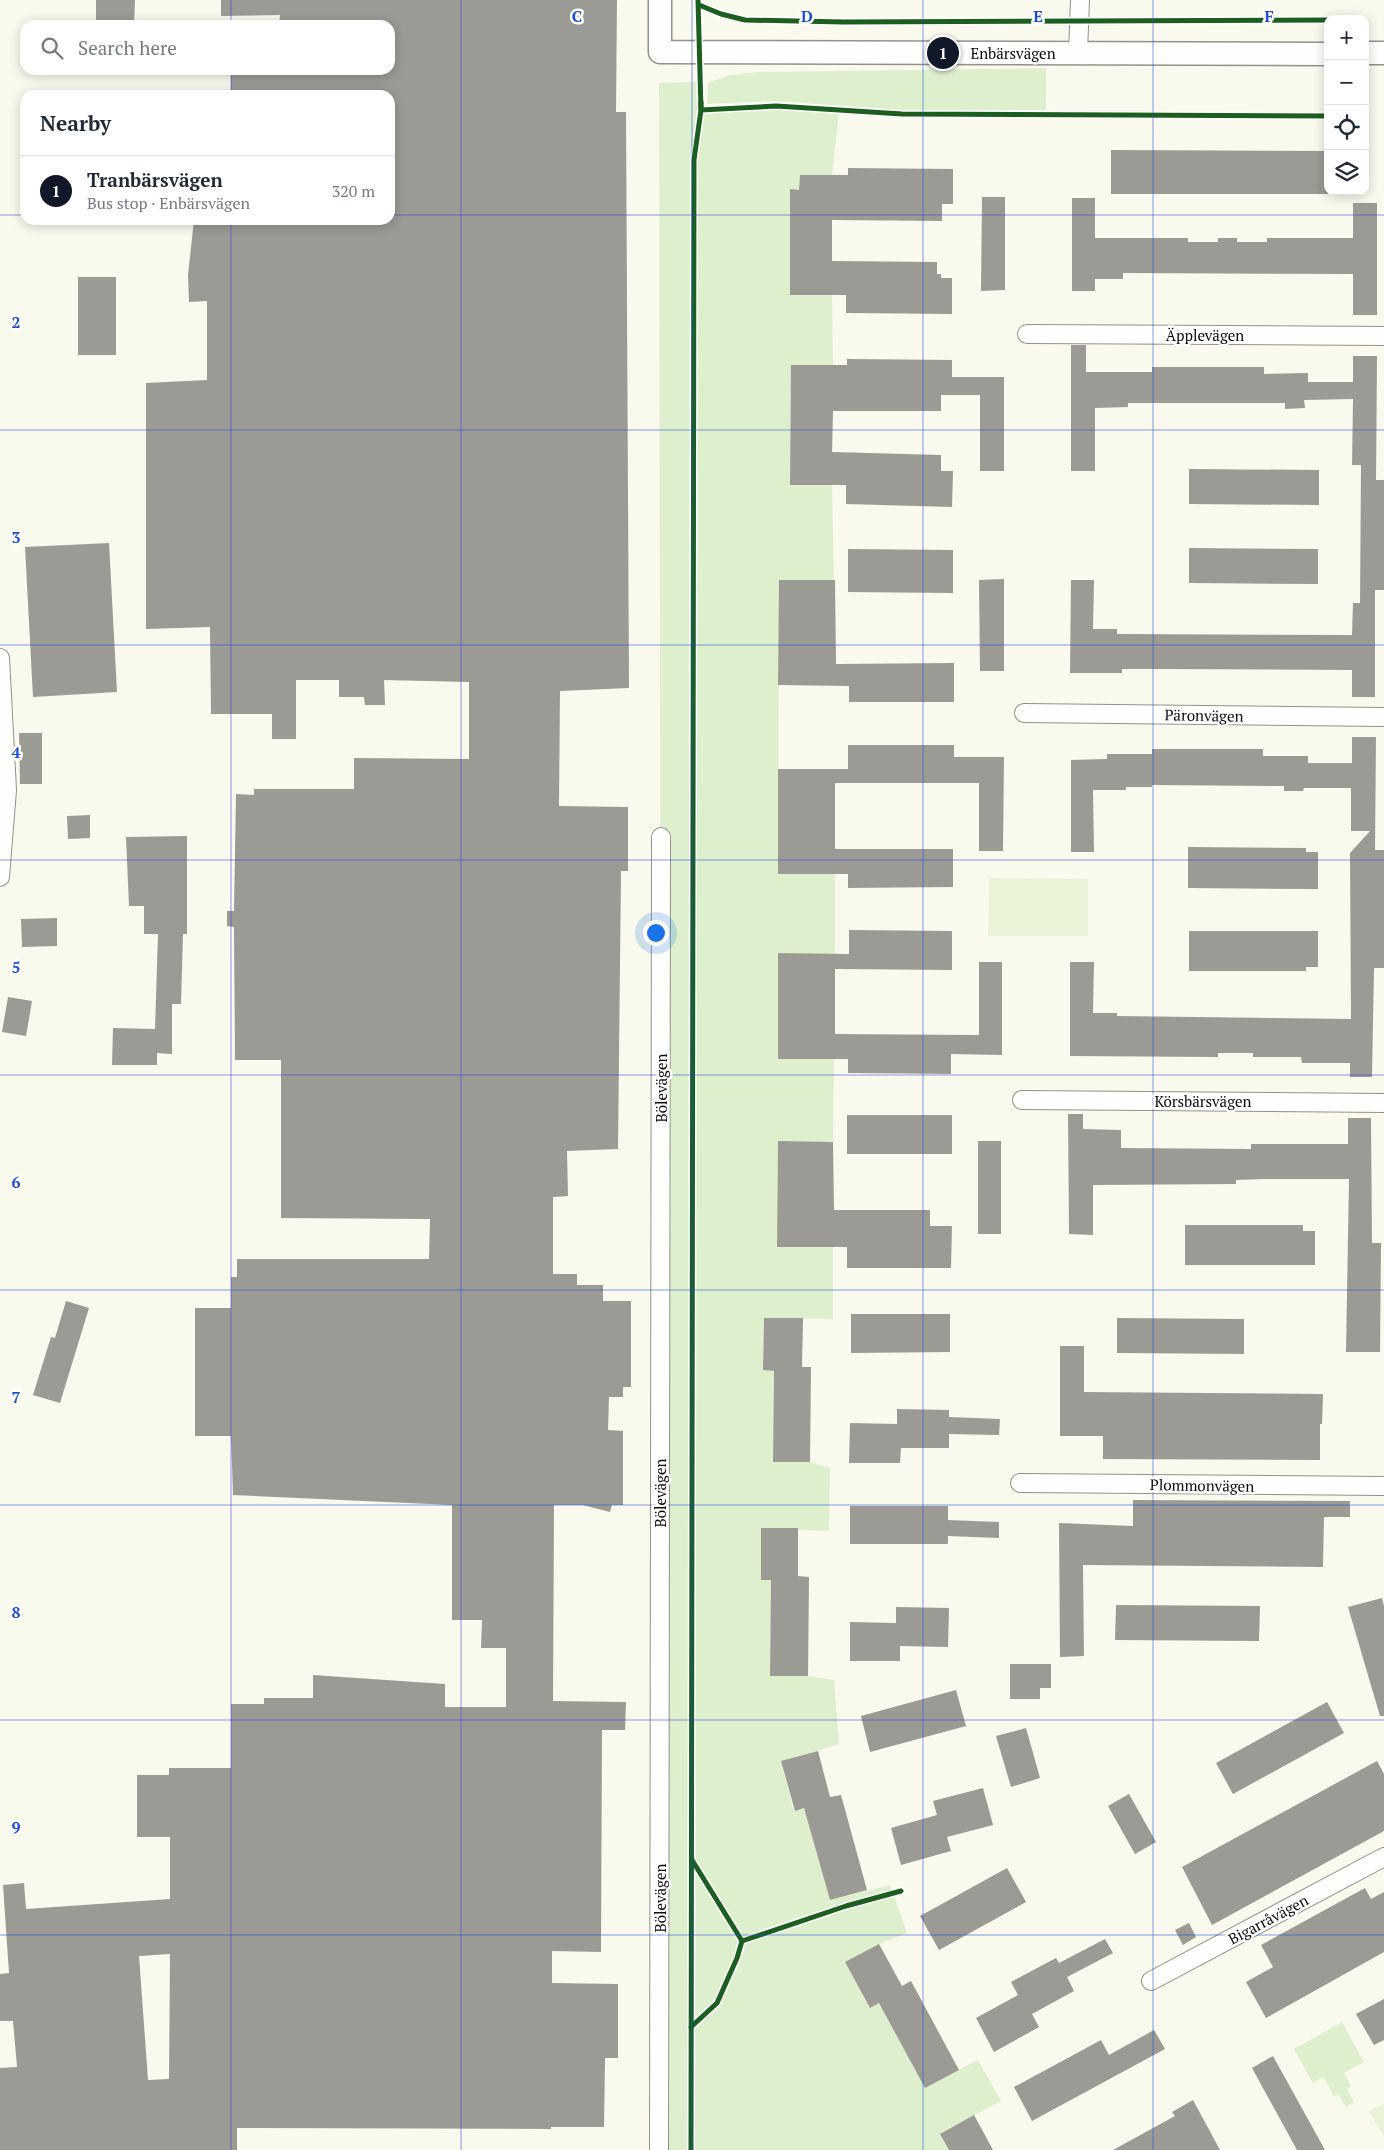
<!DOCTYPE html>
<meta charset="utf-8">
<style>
body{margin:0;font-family:"PT Serif",serif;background:#f6f6f7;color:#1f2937}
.controls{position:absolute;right:15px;top:15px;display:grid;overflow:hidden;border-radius:10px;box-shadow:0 2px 12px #0003}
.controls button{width:45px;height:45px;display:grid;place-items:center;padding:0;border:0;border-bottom:1px solid #e0e1e3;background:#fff;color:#1f2937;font:25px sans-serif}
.you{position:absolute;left:655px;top:932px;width:18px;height:18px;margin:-12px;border:4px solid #fff;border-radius:50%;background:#1a73e8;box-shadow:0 0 0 8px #1a73e833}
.badge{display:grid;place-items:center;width:32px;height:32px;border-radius:50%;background:#111827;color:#fff;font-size:16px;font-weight:700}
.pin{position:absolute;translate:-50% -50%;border:2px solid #fff;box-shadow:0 1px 5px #0006}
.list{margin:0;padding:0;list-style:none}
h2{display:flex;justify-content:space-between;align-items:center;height:65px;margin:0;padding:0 20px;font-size:21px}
h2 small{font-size:16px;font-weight:400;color:#747a83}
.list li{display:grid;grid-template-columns:32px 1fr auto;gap:15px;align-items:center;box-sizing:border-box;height:70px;padding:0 20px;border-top:1px solid #e0e1e3}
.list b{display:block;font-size:19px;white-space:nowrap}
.list p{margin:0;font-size:16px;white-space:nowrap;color:#747a83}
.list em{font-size:16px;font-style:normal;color:#747a83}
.icon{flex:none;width:28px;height:28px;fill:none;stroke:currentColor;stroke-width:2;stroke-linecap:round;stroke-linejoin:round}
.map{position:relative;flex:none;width:1384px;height:2150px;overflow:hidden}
.search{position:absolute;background:#fff;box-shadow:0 2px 12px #0003;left:20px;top:20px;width:375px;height:55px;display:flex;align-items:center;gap:12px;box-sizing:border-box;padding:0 18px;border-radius:15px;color:#747a83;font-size:19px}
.panel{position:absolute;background:#fff;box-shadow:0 2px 12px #0003;left:20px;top:90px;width:375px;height:135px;border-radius:15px}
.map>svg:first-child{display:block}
.green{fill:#deefce}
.pitch{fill:#e9f3d7}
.building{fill:#9c9a94;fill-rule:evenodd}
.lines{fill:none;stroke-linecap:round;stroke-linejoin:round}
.minor-casing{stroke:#92928c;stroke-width:20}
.tertiary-casing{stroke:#92928c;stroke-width:25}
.minor{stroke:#fefefc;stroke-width:18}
.tertiary{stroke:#fefefc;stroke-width:22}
.cycleway-casing{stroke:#fff;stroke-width:8}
.cycleway{stroke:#1b5e20;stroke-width:5}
.grid{fill:none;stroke:#1d4ed8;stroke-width:1;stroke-opacity:0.55}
.labels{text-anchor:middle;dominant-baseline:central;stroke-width:5;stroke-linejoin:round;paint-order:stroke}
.street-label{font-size:15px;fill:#0a0a0a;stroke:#fff}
.grid-label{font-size:16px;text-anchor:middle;font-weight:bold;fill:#1d4ed8;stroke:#fff;stroke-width:5;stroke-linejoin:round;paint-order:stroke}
</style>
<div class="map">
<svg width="1384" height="2150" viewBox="0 0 1384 2150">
<rect width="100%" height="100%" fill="#faf9ed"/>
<g class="green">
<polygon points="1046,68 1046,110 902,110 775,101 707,104 708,83 727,76 757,72"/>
<polygon points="701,82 702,110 776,106 839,111 832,175 800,175 799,190 790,190 790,295 832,295 833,365 791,366 790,485 832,485 834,581 779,581 778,873 835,872 835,954 778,954 778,1058 834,1057 833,1142 778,1142 777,1246 833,1244 833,1319 764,1318 763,1370 774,1371 773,1462 810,1462 830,1468 829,1531 761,1528 761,1579 771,1580 770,1676 808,1676 834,1680 839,1744 781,1762 794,1811 804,1808 830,1900 890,1885 907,1933 879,1944 845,1962 870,2008 879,2003 925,2088 978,2060 1001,2101 941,2133 949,2150 659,2150 661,1245 659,83"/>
<polygon points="1342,2022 1364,2062 1344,2073 1351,2086 1347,2089 1354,2102 1346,2107 1338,2094 1334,2096 1323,2077 1313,2083 1294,2049"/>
</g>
<g class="pitch">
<polygon points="989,878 1088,879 1088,936 988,936"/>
<polygon points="1384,2103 1384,2137 1369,2111"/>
</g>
<g class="building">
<polygon points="96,0 135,0 134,25 96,25"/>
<path d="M221,0H617L616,112H626L629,688L560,691L559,806L628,807V871H621L618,1149L567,1151L568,1196L553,1197V1274H577V1285H603V1301H631V1387H623V1397H609L608,1430L623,1431V1505H612L610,1512L583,1505H554L553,1701L626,1702L625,1730H602L601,1952L552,1951V1983L618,1984V2058H605L604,2127H551V2129L237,2128V2150H0V2068L17,2067L13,2021H0V1974L9,1973L3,1885L24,1883L26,1909L170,1899V1837H137V1775H169V1768H231V1704H264V1698H313V1675L445,1684V1707H506V1648H481L482,1620H452V1505L233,1495L231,1436H195V1308H231V1277H237V1259H429L430,1219L281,1218V1060H235L234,927L227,926V911H234L236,794L254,795V789H354V758L469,759V682L384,680L385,705H365L364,697H339V680H296V739H272V714H211L210,627L146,629V383L207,380V301L189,302L188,275L194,220H390V95H231V70H390V25H279L280,15L221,16ZM170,1954L169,2079L148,2080L139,1956Z"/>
<polygon points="1111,150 1328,151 1328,194 1111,194"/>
<polygon points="848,168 953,169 953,204 942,204 942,221 832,220 832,261 937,262 937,274 941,274 941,278 952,278 952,314 846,313 846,295 790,295 790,189 799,190 800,175 848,175"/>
<polygon points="982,197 1005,197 1005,290 981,291"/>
<polygon points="1072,198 1095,198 1095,238 1188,238 1188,242 1218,242 1218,238 1237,238 1237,242 1267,242 1267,238 1353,238 1353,203 1377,203 1377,315 1353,315 1353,274 1123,273 1123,279 1095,279 1095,291 1072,291"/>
<rect x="78" y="277" width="38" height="78"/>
<polygon points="1071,345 1086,345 1086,372 1152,372 1152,367 1264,367 1264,374 1308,373 1308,382 1353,382 1353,356 1377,356 1376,480 1384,480 1384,590 1375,590 1375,697 1352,697 1352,670 1156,669 1122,669 1122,673 1070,673 1071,580 1094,580 1093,629 1117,629 1117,634 1352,635 1353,603 1360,603 1361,465 1352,465 1353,399 1304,400 1305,408 1285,409 1285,403 1128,403 1128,407 1095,408 1095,471 1071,471"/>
<polygon points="847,359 952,360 952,377 1004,377 1004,471 980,471 980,395 941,395 941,411 833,411 832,452 941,455 941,471 953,471 952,507 846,504 846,485 790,485 791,365 847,365"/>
<polygon points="1189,469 1319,470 1319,505 1189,504"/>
<polygon points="109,543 117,692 33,697 25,547"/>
<polygon points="1189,548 1318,549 1318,584 1189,583"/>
<polygon points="848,549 953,550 953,593 848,592"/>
<polygon points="1004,579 1004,671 980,671 979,580"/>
<polygon points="779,580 835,580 836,664 954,663 954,702 849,702 849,686 778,685"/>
<polygon points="19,733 42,733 42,784 20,784"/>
<polygon points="1352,737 1376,737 1375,850 1384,850 1384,968 1374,968 1372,1077 1350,1077 1350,1063 1302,1063 1301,1057 1253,1057 1253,1053 1218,1053 1218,1057 1070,1056 1070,962 1094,962 1093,1013 1117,1013 1117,1016 1351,1019 1350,853 1370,831 1351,831 1351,788 1304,788 1303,791 1284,791 1284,786 1152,785 1152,787 1126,787 1126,790 1093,790 1094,852 1071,852 1071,760 1107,759 1107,754 1152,754 1152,749 1263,749 1263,756 1308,756 1308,763 1352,763"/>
<polygon points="848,745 954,745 954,757 1004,757 1003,851 979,851 979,783 835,783 835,849 953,849 953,887 848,888 848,874 778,874 778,769 848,769"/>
<polygon points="90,815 90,838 68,839 67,816"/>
<polygon points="187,836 187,934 183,934 181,1004 172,1004 172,1054 157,1053 157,1065 112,1065 113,1028 155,1029 158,934 144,934 144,906 129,906 126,837"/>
<polygon points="1188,847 1306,848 1306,852 1318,852 1318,889 1188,888"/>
<polygon points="57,918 57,946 22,947 21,919"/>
<polygon points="849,930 952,931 952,970 835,969 835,1034 979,1035 979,962 1002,962 1002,1055 951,1054 951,1074 848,1073 848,1059 778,1059 778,953 849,954"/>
<polygon points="1189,931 1318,931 1318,967 1306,967 1306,971 1189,971"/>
<polygon points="8,997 32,1001 26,1036 2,1032"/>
<polygon points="1068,1114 1083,1114 1083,1129 1121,1130 1121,1148 1251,1149 1251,1144 1348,1144 1348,1118 1371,1118 1372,1243 1381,1243 1380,1352 1346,1352 1349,1179 1263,1179 1236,1180 1236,1184 1093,1185 1093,1235 1069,1234"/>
<rect x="847" y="1115" width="105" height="39"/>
<polygon points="778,1141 833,1142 834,1210 930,1210 930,1226 952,1226 951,1268 847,1268 847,1247 777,1247"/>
<rect x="978" y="1141" width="23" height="93"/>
<polygon points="1185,1225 1303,1225 1303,1231 1315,1231 1315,1265 1185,1265"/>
<polygon points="66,1301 89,1308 60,1403 33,1395 51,1337 55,1338"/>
<polygon points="851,1314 950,1314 950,1352 851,1353"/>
<polygon points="764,1318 803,1318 802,1367 811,1367 810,1462 773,1462 774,1371 763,1370"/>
<polygon points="1117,1318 1244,1319 1244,1354 1117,1353"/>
<polygon points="1060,1346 1084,1346 1084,1392 1323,1394 1322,1424 1320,1424 1320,1460 1103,1459 1103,1436 1060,1436"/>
<polygon points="897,1409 949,1410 949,1417 1000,1419 999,1435 949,1434 949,1448 901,1448 900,1463 849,1463 850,1423 897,1424"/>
<polygon points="1133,1500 1350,1501 1350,1517 1324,1517 1323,1567 1083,1565 1084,1656 1060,1657 1059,1523 1133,1526"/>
<polygon points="850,1506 948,1506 948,1520 999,1522 999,1538 948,1536 948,1544 850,1544"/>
<polygon points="761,1528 798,1528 798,1576 809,1577 808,1676 770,1676 771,1580 761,1580"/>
<polygon points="1382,1598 1384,1606 1384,1716 1380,1716 1348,1607"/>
<polygon points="1116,1605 1260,1606 1259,1641 1115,1640"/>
<polygon points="896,1607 949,1608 948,1647 900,1646 900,1661 850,1661 850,1622 896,1623"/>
<polygon points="1010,1664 1051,1664 1051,1688 1040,1688 1040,1699 1010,1699"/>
<polygon points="956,1690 966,1726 870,1752 861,1716"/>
<polygon points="1327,1702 1344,1733 1233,1794 1216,1763"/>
<polygon points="1026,1728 1040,1778 1011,1787 996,1736"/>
<polygon points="818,1751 830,1797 841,1795 867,1890 830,1900 804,1808 795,1811 781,1761"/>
<polygon points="1377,1761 1384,1774 1384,1831 1212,1925 1182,1867"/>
<polygon points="983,1788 993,1825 947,1837 951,1851 901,1865 891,1828 937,1815 933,1801"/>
<polygon points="1129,1794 1156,1842 1135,1854 1108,1806"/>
<polygon points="1007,1868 1026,1902 939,1950 920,1916"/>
<polygon points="1365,1888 1371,1899 1384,1892 1384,1952 1266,2018 1246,1982 1273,1967 1261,1945"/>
<polygon points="1189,1923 1196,1937 1183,1945 1175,1930"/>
<polygon points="1105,1939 1113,1953 1067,1977 1074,1991 1032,2014 1039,2027 994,2052 976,2018 1018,1995 1011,1982 1056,1958 1059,1963"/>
<polygon points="879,1944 902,1986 911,1981 959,2070 925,2088 879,2003 870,2008 845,1962"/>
<polygon points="1384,1999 1384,2040 1374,2045 1356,2014"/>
<polygon points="1154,2030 1165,2049 1032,2121 1014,2087 1101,2040 1109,2055"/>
<polygon points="1273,2056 1325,2150 1297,2150 1252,2068"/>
<polygon points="1193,2100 1220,2150 1113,2150 1175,2116 1172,2112"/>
<polygon points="974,2115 993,2150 949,2150 940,2134"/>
</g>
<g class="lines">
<g class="minor-casing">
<g id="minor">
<polyline points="1078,53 1080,0"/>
<polyline points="1027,334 1384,336"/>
<polyline points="0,658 7,790 0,877"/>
<polyline points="1024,713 1384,717"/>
<polyline points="1022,1100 1384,1103"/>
<polyline points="1020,1483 1384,1486"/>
<polyline points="1151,1981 1384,1857"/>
<polyline points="659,2150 661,837"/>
</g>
</g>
<g class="tertiary-casing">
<g id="tertiary">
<polyline points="660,0 660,52 1328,54"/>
<polyline points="1365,53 1384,53"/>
</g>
</g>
<use href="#minor" class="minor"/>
<use href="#tertiary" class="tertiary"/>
<g class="cycleway-casing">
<g id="cycleway">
<polyline points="699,5 721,14 745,20 843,22 1328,20"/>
<polyline points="701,102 701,110 776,106 902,114 1328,116"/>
<polyline points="742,1941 846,1906 901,1891"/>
<polyline points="691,2027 717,2003 737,1958 742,1941 692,1860"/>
<polyline points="691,2150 694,160 701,110 698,0"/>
</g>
</g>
<use href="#cycleway" class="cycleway"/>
</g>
<path class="grid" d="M231,0V25M461,0V2150M692,0V2150M923,0V2150M1153,0V2150M231,70V95M0,215H25M390,215H1384M231,220V2150M0,430H1384M0,645H1384M0,860H1384M0,1075H1384M0,1290H1384M0,1505H1384M0,1720H1384M0,1935H1384"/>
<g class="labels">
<g class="street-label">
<text x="1013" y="53">Enbärsvägen</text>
<text x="1205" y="335">Äpplevägen</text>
<text transform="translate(1204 715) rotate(1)">Päronvägen</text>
<text transform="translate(661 1088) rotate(-90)">Bölevägen</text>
<text x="1203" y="1101">Körsbärsvägen</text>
<text transform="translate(1202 1485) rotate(1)">Plommonvägen</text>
<text transform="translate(660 1493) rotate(-90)">Bölevägen</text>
<text transform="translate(660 1898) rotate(-90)">Bölevägen</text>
<text transform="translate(1268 1919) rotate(-28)">Bigarråvägen</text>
</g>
</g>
<g class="grid-label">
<text x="577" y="22">C</text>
<text x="807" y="22">D</text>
<text x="1038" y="22">E</text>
<text x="1269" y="22">F</text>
<text x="16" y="328">2</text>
<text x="16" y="543">3</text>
<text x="16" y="758">4</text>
<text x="16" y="973">5</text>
<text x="16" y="1188">6</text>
<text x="16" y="1403">7</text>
<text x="16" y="1618">8</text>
<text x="16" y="1833">9</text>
</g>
</svg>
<div class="controls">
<button>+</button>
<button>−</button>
<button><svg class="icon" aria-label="locate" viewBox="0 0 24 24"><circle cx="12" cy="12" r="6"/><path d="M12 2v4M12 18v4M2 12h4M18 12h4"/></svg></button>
<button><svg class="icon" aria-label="layers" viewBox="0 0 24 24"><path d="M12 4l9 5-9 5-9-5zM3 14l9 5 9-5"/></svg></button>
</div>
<div class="you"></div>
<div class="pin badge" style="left:943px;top:53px">1</div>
<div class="search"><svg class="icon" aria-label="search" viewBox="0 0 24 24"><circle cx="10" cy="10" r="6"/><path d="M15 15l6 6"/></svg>Search here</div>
<section class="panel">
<h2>Nearby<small></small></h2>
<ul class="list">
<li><span class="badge">1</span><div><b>Tranbärsvägen</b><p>Bus stop · Enbärsvägen</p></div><em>320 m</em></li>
</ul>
</section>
</div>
